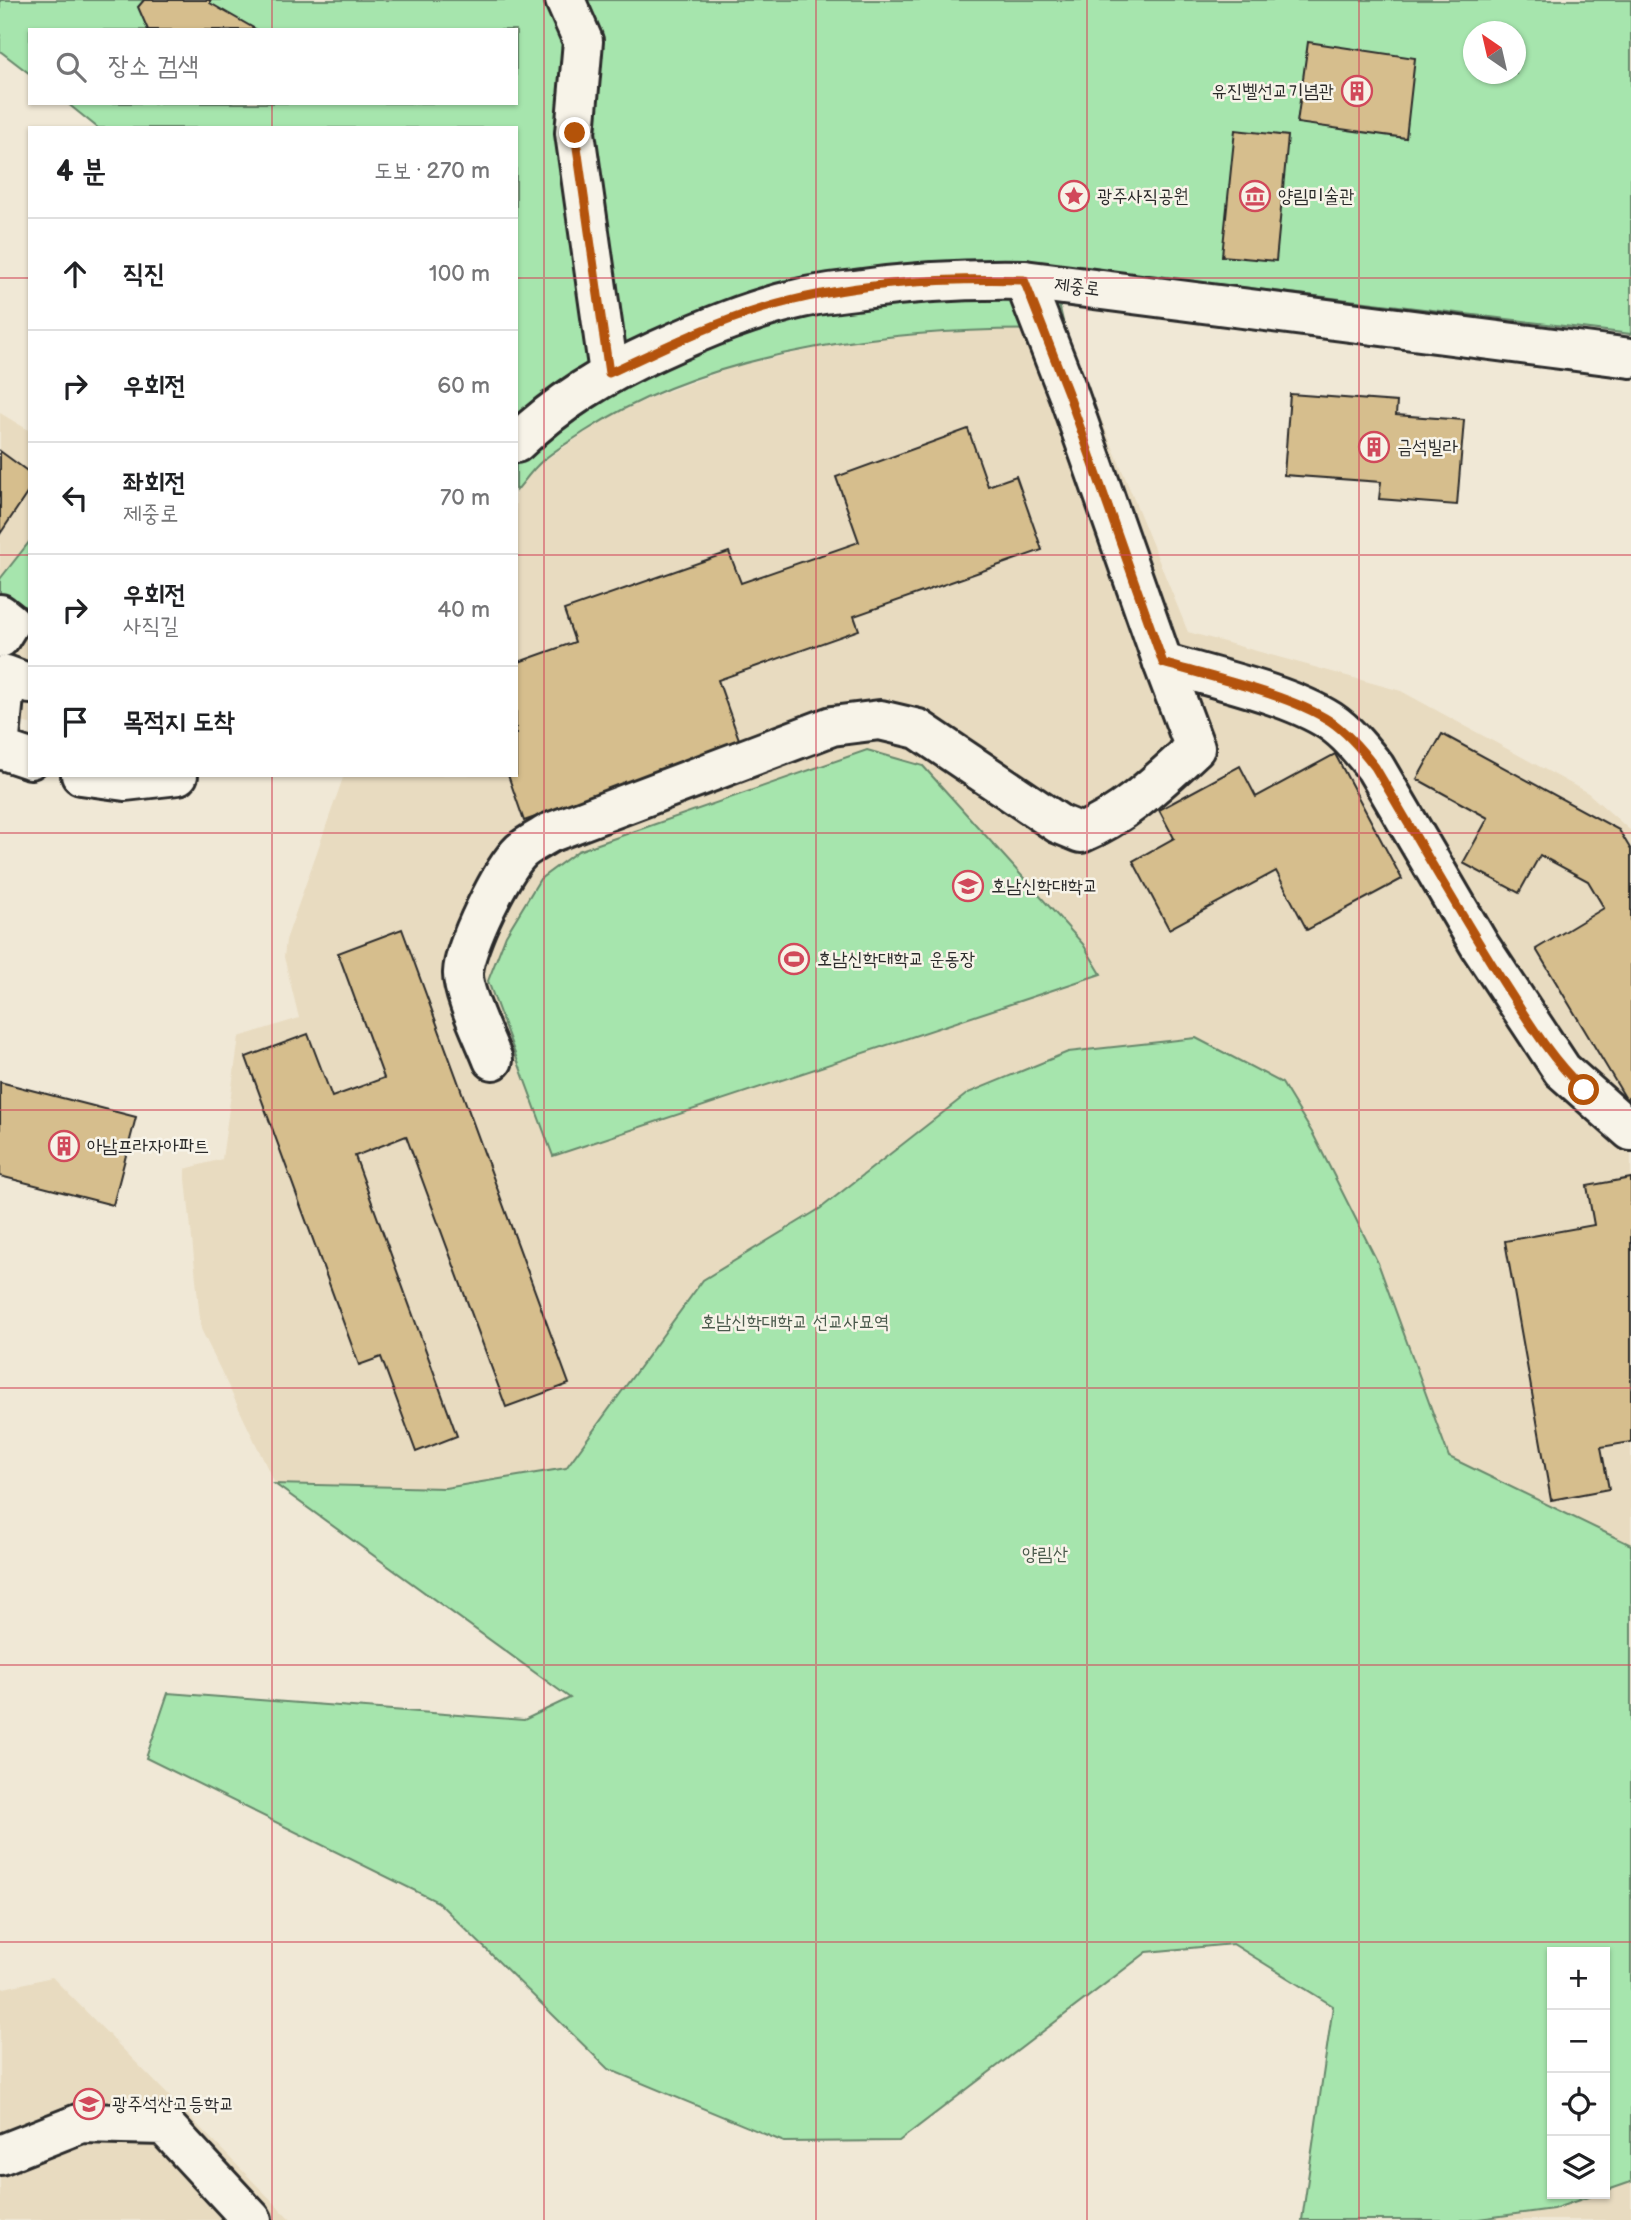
<!DOCTYPE html>
<html lang="ko">
<meta charset="utf-8">
<style>
body{margin:0;font-family:"Balsamiq Sans","Poor Story",sans-serif;background:#f2f2f2;color:#202124}
.controls{position:absolute;right:21px;bottom:21px;display:grid;overflow:hidden;border-radius:0px;box-shadow:0 2px 5px #0004}
.controls button{width:63px;height:63px;display:grid;place-items:center;padding:0;border:0;border-bottom:2px solid #e0e0e0;background:#fff;color:#202124;font:35px sans-serif}
.compass{position:absolute;left:1463px;top:21px;width:63px;height:63px;border-radius:50%;background:#fff;box-shadow:0 2px 5px #0004;rotate:326deg}
.stop{position:absolute;width:21px;height:21px;margin:-16px;border:5px solid #b45309;border-radius:50%;background:#fff}
.stop.end{background:#b45309;border-color:#fff;box-shadow:0 2px 7px #0008}
.list{margin:0;padding:0;list-style:none}
h2{display:flex;justify-content:space-between;align-items:center;height:91px;margin:0;padding:0 28px;font-size:30px}
h2 small{font-size:23px;font-weight:400;color:#757577}
.list li{display:grid;grid-template-columns:46px 1fr auto;gap:21px;align-items:center;box-sizing:border-box;height:112px;padding:0 28px;border-top:2px solid #e0e0e0}
.list b{display:block;font-size:26px;white-space:nowrap}
.list p{margin:0;font-size:23px;white-space:nowrap;color:#757577}
.list em{font-size:23px;font-style:normal;color:#757577}
.icon{flex:none;width:38px;height:38px;fill:none;stroke:currentColor;stroke-width:2;stroke-linecap:round;stroke-linejoin:round}
.map{position:relative;flex:none;width:1631px;height:2220px;overflow:hidden}
.search{position:absolute;background:#fff;box-shadow:0 2px 5px #0004;left:28px;top:28px;width:490px;height:77px;display:flex;align-items:center;gap:18px;box-sizing:border-box;padding:0 24px;border-radius:0px;color:#757577;font-size:26px}
.panel{position:absolute;background:#fff;box-shadow:0 2px 5px #0004;left:28px;top:126px;width:490px;height:651px;border-radius:0px}
.map>svg:first-child{display:block}
.built{fill:#e8dbc0}
.green{fill:#a6e5ad;stroke:#68886c;stroke-width:2;fill-rule:evenodd}
.building{fill:#d6be8d;stroke:#2b2b2b;stroke-width:2}
.lines{fill:none;stroke-linecap:round;stroke-linejoin:round}
.minor-casing{stroke:#2b2b2b;stroke-width:44}
.minor{stroke:#f7f3e8;stroke-width:38}
.route{stroke:#b45309;stroke-width:9}
.grid{fill:none;stroke:#d1495b;stroke-width:2;stroke-opacity:0.55}
.labels{text-anchor:middle;dominant-baseline:central;stroke-width:5;stroke-linejoin:round;paint-order:stroke}
.poi-label{font-size:19px;fill:#2b2b2b;stroke:#f7f3e8;text-anchor:start}
.street-label{font-size:19px;fill:#2b2b2b;stroke:#f7f3e8}
.park-label{font-size:19px;fill:#4a5a4c;stroke:#f7f3e8}
</style>
<div class="map">
<svg width="1631" height="2220" viewBox="0 0 1631 2220">
<rect width="100%" height="100%" fill="#f0e8d6"/>
<filter id="ink" filterUnits="userSpaceOnUse"><feTurbulence type="fractalNoise" baseFrequency=".0143" numOctaves="2"/><feDisplacementMap in="SourceGraphic" scale="14" xChannelSelector="R" yChannelSelector="G"/><feConvolveMatrix kernelMatrix="1 2 1 2 8 2 1 2 1" color-interpolation-filters="sRGB"/></filter>
<g filter="url(#ink)">
<g class="built">
<polygon points="1010,328 1065,330 1188,632 1401,691 1588,793 1631,831 1631,1545 1449,1457 1378,1263 1313,1134 1282,1083 821,1208 703,1280 567,1468 445,1488 275,1484 201,1329 185,1169 222,1159 239,1037 299,1018 284,957 286,940 344,775 516,775 516,491 538,465 605,419 652,397 733,367 838,343 902,336"/>
<polygon points="0,413 30,431 30,724 0,718"/>
<polygon points="52,1977 291,2220 0,2220 0,1989"/>
<polygon points="1631,2182 1631,2220 1471,2220 1553,2209 1597,2194 1605,2194 1605,2191"/>
</g>
<g class="green">
<path d="M0,0H1631V334L1050,264L1065,330C911,326 716,346 584,432C568,443 549,453 537,466C529,474 523,483 516,491V128H98L67,103H516V30H30V74L0,51ZM1474,32H1516V74H1474Z"/>
<polygon points="30,541 30,614 0,594 0,579"/>
<polygon points="867,750 923,766 1083,944 1101,974 553,1156 488,981 506,935 540,879 578,851"/>
<polygon points="1196,1038 1282,1083 1313,1134 1378,1263 1449,1457 1631,1545 1631,2182 1605,2191 1605,1952 1552,1952 1552,2194 1597,2194 1553,2209 1471,2220 1302,2220 1333,2006 1233,1944 1147,1952 899,2141 784,2142 608,2069 438,1902 146,1758 168,1693 524,1720 570,1698 275,1484 445,1488 566,1468 703,1280 821,1208 968,1093 1068,1052"/>
</g>
<g class="building">
<polygon points="144,0 210,0 210,3 257,30 148,30 138,7"/>
<polygon points="1308,42 1415,58 1406,138 1297,123"/>
<polygon points="1235,130 1288,136 1276,261 1222,256"/>
<polygon points="1290,394 1397,402 1396,415 1464,420 1457,505 1379,499 1381,482 1284,475"/>
<polygon points="968,429 988,486 1016,476 1042,550 854,616 859,630 718,680 741,745 524,821 508,775 516,775 516,663 575,642 564,610 729,552 741,583 859,542 836,477"/>
<polygon points="0,451 30,473 30,489 0,534"/>
<polygon points="1442,734 1619,830 1631,850 1631,1096 1626,1099 1536,949 1604,908 1588,881 1540,855 1519,893 1463,863 1488,818 1417,779"/>
<polygon points="1335,754 1402,879 1307,930 1276,871 1169,929 1133,861 1174,838 1159,810 1240,766 1256,797"/>
<polygon points="402,929 569,1384 506,1407 406,1136 355,1156 457,1436 416,1452 381,1357 359,1365 246,1057 308,1034 332,1097 384,1078 338,953"/>
<polygon points="0,1082 136,1117 113,1205 0,1176"/>
<polygon points="1631,1178 1631,1442 1601,1447 1609,1489 1551,1500 1505,1241 1594,1225 1587,1186"/>
</g>
<g class="lines">
<g class="minor-casing">
<g id="minor">
<polyline points="565,0 583,41 575,133 609,373"/>
<path d="M1024,280L1068,393L1163,663C1213,678 1288,694 1330,721C1348,733 1362,751 1375,767L1480,946L1562,1070L1631,1131"/>
<path d="M516,443C560,401 603,375 658,350C704,329 752,309 802,298C819,294 837,292 855,290C912,282 967,279 1024,280L1631,358"/>
<polyline points="0,614 10,622 0,638"/>
<polyline points="0,738 6,675 30,684"/>
<polyline points="0,749 30,759"/>
<polyline points="81,775 125,781 178,775"/>
<path d="M493,1060C485,1039 462,993 463,973C464,946 502,869 521,851C529,844 540,839 549,833L832,726L880,720L918,729L1059,824L1081,833C1126,814 1159,781 1195,748L1163,663"/>
<polyline points="0,2155 81,2123 164,2125 252,2220"/>
</g>
</g>
<use href="#minor" class="minor"/>
</g>
</g>
<g class="lines" filter="url(#ink)">
<path class="route" d="M575,133L609,373C659,350 708,325 761,309C846,283 936,278 1024,280L1068,393L1163,663C1213,678 1288,694 1330,721C1348,733 1362,750 1375,767C1419,841 1461,916 1507,988C1530,1024 1553,1061 1584,1090"/>
</g>
<path class="grid" d="M272,0V30M544,0V2220M816,0V2220M1087,0V2220M1359,0V2220M272,103V128M0,278H30M516,278H1631M0,555H30M516,555H1631M272,775V2220M0,833H1631M0,1110H1631M0,1388H1631M0,1665H1631M0,1942H1631"/>
<defs>
<g id="building-ring" transform="scale(1.575)"><circle r="9.5" fill="#f7f3e8" stroke="#d1495b" stroke-width="1.5"/><path d="M-4-6H4V6H1V3H-1V6H-4ZM-2.5-4.3h1.7v1.8h-1.7ZM.8-4.3h1.7v1.8H.8ZM-2.5-1h1.7V.8h-1.7ZM.8-1h1.7V.8H.8Z" fill="#d1495b"/></g>
<g id="sight-ring" transform="scale(1.575)"><circle r="9.5" fill="#f7f3e8" stroke="#d1495b" stroke-width="1.5"/><path d="M0-6L1.8-2.2L6-1.7L2.9 1.2L3.7 5.4L0 3.3L-3.7 5.4L-2.9 1.2L-6-1.7L-1.8-2.2Z" fill="#d1495b"/></g>
<g id="museum-ring" transform="scale(1.575)"><circle r="9.5" fill="#f7f3e8" stroke="#d1495b" stroke-width="1.5"/><path d="M0-6L6-3V-2H-6V-3ZM-5-1h2V3h-2ZM-1-1h2V3h-2ZM3-1h2V3H3ZM-6 4H6V6H-6Z" fill="#d1495b"/></g>
<g id="university-ring" transform="scale(1.575)"><circle r="9.5" fill="#f7f3e8" stroke="#d1495b" stroke-width="1.5"/><path d="M0-5L7-2L0 1L-7-2ZM-4 1L0 2.5L4 1V4Q0 6-4 4Z" fill="#d1495b"/></g>
<g id="stadium-ring" transform="scale(1.575)"><circle r="9.5" fill="#f7f3e8" stroke="#d1495b" stroke-width="1.5"/><path d="M0-5a6.5 5 0 1 0 0 10a6.5 5 0 1 0 0-10ZM-3.5-1.8h7v3.6h-7Z" fill="#d1495b"/></g>
<g id="school-ring" transform="scale(1.575)"><circle r="9.5" fill="#f7f3e8" stroke="#d1495b" stroke-width="1.5"/><path d="M0-5L7-2L0 1L-7-2ZM-4 1L0 2.5L4 1V4Q0 6-4 4Z" fill="#d1495b"/></g>
</defs>
<g fill-rule="evenodd">
<use href="#building-ring" x="1357" y="91"/>
<use href="#sight-ring" x="1074" y="196"/>
<use href="#museum-ring" x="1255" y="196"/>
<use href="#building-ring" x="1374" y="447"/>
<use href="#university-ring" x="968" y="886"/>
<use href="#stadium-ring" x="794" y="959"/>
<use href="#building-ring" x="64" y="1146"/>
<use href="#school-ring" x="89" y="2104"/>
</g>
<g class="labels">
<g class="poi-label">
<text x="1334" y="91" text-anchor="end">유진벨선교기념관</text>
<text x="1097" y="196">광주사직공원</text>
<text x="1278" y="196">양림미술관</text>
<text x="1397" y="447">금석빌라</text>
<text x="991" y="886">호남신학대학교</text>
<text x="817" y="959">호남신학대학교 운동장</text>
<text x="87" y="1146">아남프라자아파트</text>
<text x="112" y="2104">광주석산고등학교</text>
</g>
<g class="street-label">
<text transform="translate(1077 287) rotate(7)">제중로</text>
</g>
<g class="park-label">
<text x="795" y="1322">호남신학대학교 선교사묘역</text>
<text x="1045" y="1554">양림산</text>
</g>
</g>
</svg>
<div class="controls">
<button>+</button>
<button>−</button>
<button><svg class="icon" aria-label="locate" viewBox="0 0 24 24"><circle cx="12" cy="12" r="6"/><path d="M12 2v4M12 18v4M2 12h4M18 12h4"/></svg></button>
<button><svg class="icon" aria-label="layers" viewBox="0 0 24 24"><path d="M12 4l9 5-9 5-9-5zM3 14l9 5 9-5"/></svg></button>
</div>
<svg class="compass" viewBox="-18 -18 36 36"><path d="M0-13l5 13h-10z" fill="#e53935"/><path d="M0 13l5-13h-10z" fill="#757577"/></svg>
<div class="stop" style="left:1584px;top:1090px"></div>
<div class="stop end" style="left:575px;top:133px"></div>
<div class="search"><svg class="icon" aria-label="search" viewBox="0 0 24 24"><circle cx="10" cy="10" r="6"/><path d="M15 15l6 6"/></svg>장소 검색</div>
<section class="panel">
<h2>4 분<small>도보 · 270 m</small></h2>
<ul class="list">
<li><svg class="icon" aria-label="ahead" viewBox="0 0 24 24"><path d="M12 20V5M6 11l6-6 6 6"/></svg><div><b>직진</b></div><em>100 m</em></li>
<li><svg class="icon" aria-label="right" viewBox="0 0 24 24"><path d="M7 20v-9h11M14 6l5 5-5 5"/></svg><div><b>우회전</b></div><em>60 m</em></li>
<li><svg class="icon" aria-label="left" viewBox="0 0 24 24"><path d="M17 20v-9H6M10 6l-5 5 5 5"/></svg><div><b>좌회전</b><p>제중로</p></div><em>70 m</em></li>
<li><svg class="icon" aria-label="right" viewBox="0 0 24 24"><path d="M7 20v-9h11M14 6l5 5-5 5"/></svg><div><b>우회전</b><p>사직길</p></div><em>40 m</em></li>
<li><svg class="icon" aria-label="arrive" viewBox="0 0 24 24"><path d="M6 21V4h12l-3 4 3 4H6"/></svg><div><b>목적지 도착</b></div></li>
</ul>
</section>
</div>
